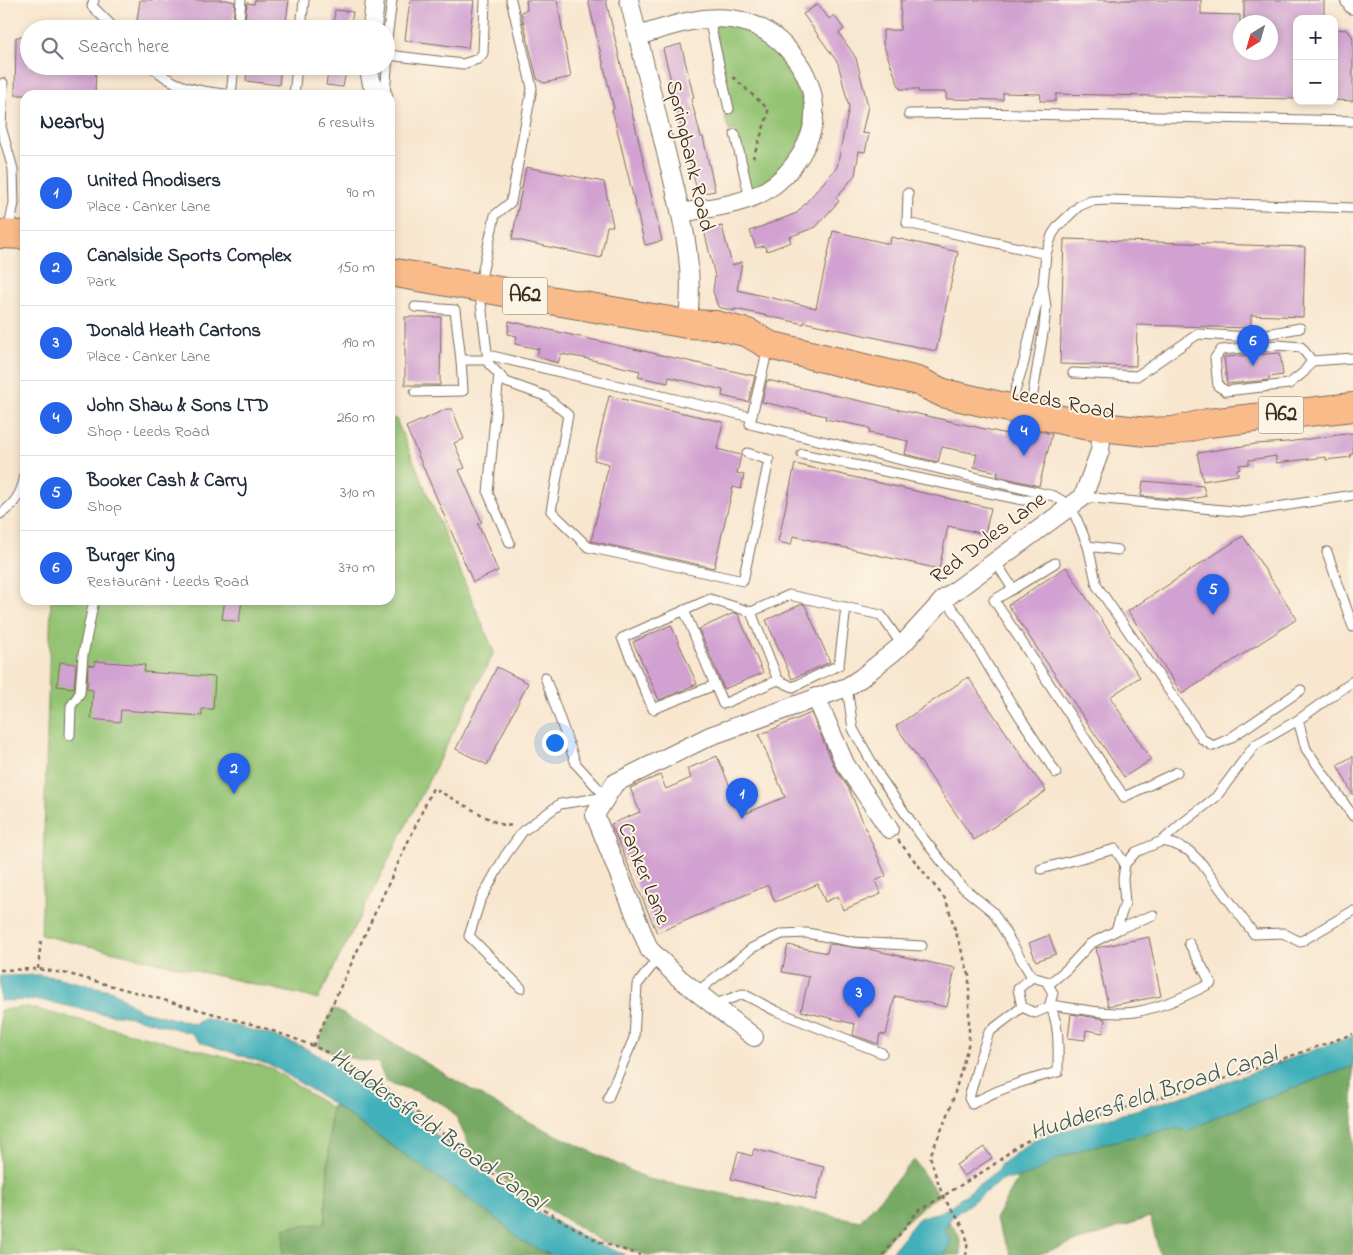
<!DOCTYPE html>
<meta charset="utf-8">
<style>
body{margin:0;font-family:"Indie Flower",sans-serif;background:#f2f2f3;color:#1f2937}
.controls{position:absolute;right:15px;top:15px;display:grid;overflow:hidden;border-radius:10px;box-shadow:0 2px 8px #0003}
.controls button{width:45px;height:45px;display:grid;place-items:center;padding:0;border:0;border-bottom:1px solid #e0e1e3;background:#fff;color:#1f2937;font:25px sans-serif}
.compass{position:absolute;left:1233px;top:15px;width:45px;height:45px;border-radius:50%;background:#fff;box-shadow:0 2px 8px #0003;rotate:217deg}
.you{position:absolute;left:554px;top:742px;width:18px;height:18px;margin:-12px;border:4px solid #fff;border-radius:50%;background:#1a73e8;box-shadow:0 0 0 8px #1a73e833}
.badge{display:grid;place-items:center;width:32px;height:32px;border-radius:50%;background:#2563eb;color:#fff;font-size:16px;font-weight:700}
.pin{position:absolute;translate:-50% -41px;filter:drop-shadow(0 1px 2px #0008)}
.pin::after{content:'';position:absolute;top:26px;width:18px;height:15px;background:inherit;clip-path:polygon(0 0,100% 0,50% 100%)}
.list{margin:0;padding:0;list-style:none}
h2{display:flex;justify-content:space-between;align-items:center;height:65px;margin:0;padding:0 20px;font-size:21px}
h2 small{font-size:16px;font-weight:400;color:#747a83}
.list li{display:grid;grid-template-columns:32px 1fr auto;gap:15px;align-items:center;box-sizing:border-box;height:75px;padding:0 20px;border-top:1px solid #e0e1e3}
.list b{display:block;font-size:19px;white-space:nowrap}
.list p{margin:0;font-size:16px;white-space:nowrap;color:#747a83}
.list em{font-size:16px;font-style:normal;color:#747a83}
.icon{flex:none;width:28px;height:28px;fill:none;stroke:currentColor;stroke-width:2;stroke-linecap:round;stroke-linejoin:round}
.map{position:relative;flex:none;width:1353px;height:1255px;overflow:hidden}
.search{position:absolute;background:#fff;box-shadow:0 2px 8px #0003;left:20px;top:20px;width:375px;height:55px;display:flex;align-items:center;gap:12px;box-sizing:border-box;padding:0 18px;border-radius:28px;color:#747a83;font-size:19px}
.panel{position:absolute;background:#fff;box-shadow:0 2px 8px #0003;left:20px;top:90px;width:375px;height:515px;border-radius:15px}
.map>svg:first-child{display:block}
.green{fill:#93c372;stroke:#677648}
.forest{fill:#76a964;stroke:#586a41}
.water{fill:#40b0ba;stroke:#3e6d6c}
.building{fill:#d1a1d1}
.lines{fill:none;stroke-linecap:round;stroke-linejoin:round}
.service-casing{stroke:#7d6c5c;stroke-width:11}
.minor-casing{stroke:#7d6c5c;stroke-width:20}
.primary-casing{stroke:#7d6c5c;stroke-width:30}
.path{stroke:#7d6c5c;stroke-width:2.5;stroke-dasharray:4 4;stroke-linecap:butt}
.service{stroke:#fff;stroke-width:9}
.minor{stroke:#fff;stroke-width:18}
.primary{stroke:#fabb8b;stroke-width:28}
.labels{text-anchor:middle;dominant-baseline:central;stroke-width:4;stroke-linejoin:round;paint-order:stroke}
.shield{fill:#fcf5e5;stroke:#75675a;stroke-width:1}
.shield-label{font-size:21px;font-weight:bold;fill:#3b2a1e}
.street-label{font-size:22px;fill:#3b2a1e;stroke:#fcf5e5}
.water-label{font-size:24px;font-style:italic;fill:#3d5955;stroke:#fcf5e5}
</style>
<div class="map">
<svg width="1353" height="1255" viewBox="0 0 1353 1255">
<rect width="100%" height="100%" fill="#fcf5e5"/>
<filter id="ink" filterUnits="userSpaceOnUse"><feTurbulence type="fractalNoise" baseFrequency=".02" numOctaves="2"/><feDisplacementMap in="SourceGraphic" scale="10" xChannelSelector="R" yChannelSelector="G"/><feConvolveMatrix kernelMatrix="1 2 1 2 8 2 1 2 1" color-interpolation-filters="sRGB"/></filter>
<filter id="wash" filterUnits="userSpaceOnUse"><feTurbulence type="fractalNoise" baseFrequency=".0096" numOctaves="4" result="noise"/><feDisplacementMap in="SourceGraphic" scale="20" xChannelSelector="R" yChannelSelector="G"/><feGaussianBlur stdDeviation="1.12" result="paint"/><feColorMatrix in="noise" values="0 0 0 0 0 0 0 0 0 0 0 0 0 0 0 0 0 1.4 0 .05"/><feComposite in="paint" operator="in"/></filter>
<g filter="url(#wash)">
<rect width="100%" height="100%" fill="#f8e6cf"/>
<g class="green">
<polygon points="728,22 786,50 811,108 796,156 752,195 736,130 729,131 724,114 732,112 714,23"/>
<polygon points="390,419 396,419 494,652 318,999 41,935 51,600 390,600"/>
<polygon points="27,1007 271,1068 331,1108 325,1224 284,1228 283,1255 0,1255 0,1010"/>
</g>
<g class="forest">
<polygon points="333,1008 509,1112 648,1179 860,1221 914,1160 939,1196 927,1203 897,1229 877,1255 647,1255 601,1241 513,1187 471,1149 456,1117 447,1106 415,1091 386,1082 378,1063 345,1057 317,1046"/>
<polygon points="1353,1066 1353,1255 1160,1255 1150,1217 1037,1255 1011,1255 995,1219 1019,1177 1045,1167 1053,1160 1076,1153 1085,1148 1173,1128 1188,1131 1221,1115"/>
<polygon points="333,1105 466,1197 502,1223 520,1240 550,1255 283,1255 284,1228 325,1223 331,1108"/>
<path d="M949,1222C960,1234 961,1238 961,1255H944L949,1249L945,1228Z"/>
</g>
<g class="water">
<polygon points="38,975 55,977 113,991 139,1010 195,1024 203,1019 208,1019 271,1035 301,1046 351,1073 386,1094 492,1180 541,1214 589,1240 625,1255 550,1255 520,1240 502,1223 466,1197 324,1098 273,1066 200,1042 191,1033 132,1017 100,1013 40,1000 0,1001 0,976"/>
<path d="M1353,1036V1066L1221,1115L1188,1131L1173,1128L1085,1148C1075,1153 1065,1155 1055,1160C1051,1161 1049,1165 1045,1167C1034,1174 1016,1180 1003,1179L952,1217L945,1228L946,1234L951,1238L949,1249L944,1255H889L918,1219C926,1214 935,1215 944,1210C963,1198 980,1183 998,1170L1001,1164L1036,1139L1201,1091Z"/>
</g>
<g id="blocks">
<g class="building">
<polygon points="140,0 227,0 235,2 232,29 149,29 136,27"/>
<polygon points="255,0 289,0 285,29 244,29 247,3 254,4"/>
<polygon points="410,0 474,0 468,48 405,40"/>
<polygon points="526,0 557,0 571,77 544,83 537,79 521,12 527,10"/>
<polygon points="588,0 606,0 662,241 645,245 614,117 612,110 614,109"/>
<polygon points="901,0 1201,0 1201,14 1240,15 1240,52 1270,52 1270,22 1244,22 1244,0 1324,0 1324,19 1297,19 1297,99 1056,94 1056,101 1040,101 1041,94 1003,93 1003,100 946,99 946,92 918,92 918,89 900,89 883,44 883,30 900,30"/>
<polygon points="818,4 829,19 834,15 844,29 839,33 856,58 868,106 862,133 869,134 865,152 859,151 855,175 836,198 839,201 816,227 789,237 791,242 767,251 764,246 756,248 750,231 797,213 837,167 849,107 838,63 803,14"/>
<polygon points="335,10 353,12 350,29 333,29"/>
<polygon points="1334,29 1348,30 1353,38 1353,101 1334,100"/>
<polygon points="16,37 29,37 29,66 96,66 95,95 15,95"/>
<polygon points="681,44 694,98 691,99 701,137 703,137 715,191 698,194 677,112 674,92 663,49"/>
<polygon points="247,66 281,66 279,85 246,81"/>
<polygon points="329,66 347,66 343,87 326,85"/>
<polygon points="526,167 604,182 613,226 607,226 601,258 512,239"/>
<polygon points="722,226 732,265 742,262 737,290 816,308 833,231 890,244 891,237 958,252 936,351 804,322 804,324 750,312 734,309 734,311 718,307 713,291 715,276 704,230"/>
<polygon points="1064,239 1305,247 1303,317 1251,315 1251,328 1137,325 1136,366 1060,364"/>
<polygon points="405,317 441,317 440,385 405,385"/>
<polygon points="509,321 755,376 749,399 748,402 722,396 723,390 669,377 668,383 638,377 640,371 584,358 561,354 558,363 537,357 539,349 515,344 517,336 508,334"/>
<polygon points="1280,353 1283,375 1269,377 1269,380 1227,384 1224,357"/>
<polygon points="767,380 1007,434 1010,424 1052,434 1039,486 997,476 998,472 974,467 977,454 942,447 938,462 905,454 908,441 869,433 870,429 867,427 825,419 826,416 762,402"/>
<polygon points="609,396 723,422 717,449 741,455 737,473 744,475 741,489 733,487 714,568 591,541 609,464 594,460"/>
<polygon points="447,409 452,409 464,439 454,443 465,468 459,470 482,522 478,524 498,571 473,582 406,427"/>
<polygon points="1353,433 1353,454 1350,454 1351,457 1326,460 1326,457 1276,463 1276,456 1249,460 1249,464 1239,465 1240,468 1237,469 1238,475 1203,481 1197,453 1256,444 1287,442"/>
<polygon points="795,464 991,508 985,534 948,526 939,569 793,536 791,545 778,542"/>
<polygon points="1143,481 1203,486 1206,496 1187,500 1141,496"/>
<polygon points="1243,536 1297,619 1182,694 1128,611"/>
<polygon points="1066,567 1140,677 1110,697 1151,760 1124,777 1008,605"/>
<polygon points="225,600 242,600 239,622 222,619"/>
<polygon points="802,604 805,605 830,662 792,679 766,620"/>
<polygon points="734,613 738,614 763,673 724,689 699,629"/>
<polygon points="671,625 697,684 659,700 633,642"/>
<polygon points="95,661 145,665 144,672 215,677 213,709 202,709 202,716 121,710 120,722 91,719 93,690 87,689 88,665 95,666"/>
<polygon points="60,662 76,664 74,688 57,686"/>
<polygon points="497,667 528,683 487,765 456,749"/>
<polygon points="968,677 1046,791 974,840 896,726"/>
<polygon points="811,713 835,768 849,789 886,876 875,881 881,894 843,910 838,896 825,902 818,884 775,902 768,885 657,933 611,824 640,812 630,788 660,775 666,789 691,778 687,769 717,756 742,815 785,797 759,735"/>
<polygon points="1353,756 1353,795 1337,765"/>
<polygon points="1049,935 1056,954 1036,961 1029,943"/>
<polygon points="1149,937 1161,996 1108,1006 1096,948"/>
<polygon points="829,944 868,949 955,968 947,1007 895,996 886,1035 880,1034 878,1044 853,1035 855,1024 801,1011 809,977 782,972 788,945 827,953"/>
<polygon points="1071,1014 1105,1019 1103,1033 1086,1030 1085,1040 1068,1038"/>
<polygon points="984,1147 992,1158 964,1176 956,1165"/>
<polygon points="754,1149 824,1167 816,1200 731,1179 738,1152 752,1156"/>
</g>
</g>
</g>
<g filter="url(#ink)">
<use href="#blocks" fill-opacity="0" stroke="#7d6c5c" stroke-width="1"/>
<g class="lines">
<g class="service-casing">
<g id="service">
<polyline points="94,0 92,6 115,29"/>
<polyline points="511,0 532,88 511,202 495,215 479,287 488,360 489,364 506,382 545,396 568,415 551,511 588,547 743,581 769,460 747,453"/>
<polyline points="709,19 729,109"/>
<polyline points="238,29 241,0"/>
<polyline points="301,29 304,0"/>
<polyline points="388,55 463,64 478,59 483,53 485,0"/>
<path d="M152,66C173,89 202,91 232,95"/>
<polyline points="3,83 1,127 13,169 14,203 8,233"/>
<polyline points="231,95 234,66"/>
<polyline points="294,95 297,66"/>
<polyline points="385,95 388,55 387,39 392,0"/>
<polyline points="909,114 975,113 1353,121"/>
<polyline points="735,134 750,199"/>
<polyline points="908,193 907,223 1046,254"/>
<polyline points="1043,285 1046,307 1044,327 1032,399 1022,410 1014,395 1024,362 1037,303 1043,285 1046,254 1052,235 1058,226 1079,206 1091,201 1107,200 1353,208"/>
<polyline points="415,307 455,310 461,360 488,360"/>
<polygon points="1278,345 1301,347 1312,361 1304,372 1289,384 1226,391 1218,386 1215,358 1221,350"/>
<polyline points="768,348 750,424 1054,496 1071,506 1088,546 1097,586 1199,734 1202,739 1213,746 1229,739 1301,690"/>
<polyline points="488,355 751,417"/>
<polyline points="1312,361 1353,358"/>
<polyline points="1073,373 1137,376 1198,334 1250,337 1300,328"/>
<polyline points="499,374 488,493 510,543"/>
<polyline points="415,392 463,391 461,360"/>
<polyline points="802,454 1023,500 1033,500 1047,495"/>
<polyline points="1083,497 1245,512 1353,495"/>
<path d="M0,514C16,504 24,490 25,471"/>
<polyline points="1088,546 1118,550"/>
<polyline points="1327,552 1353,627"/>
<polyline points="995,561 1013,589 994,600 1124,797 1177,772"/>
<polyline points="1013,589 1055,563"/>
<polyline points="944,599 960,618 997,681 1056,773"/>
<polyline points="846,607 839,665 793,687 778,680 723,704 715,685 653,709 622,638 710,599 751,612 789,595 881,615 902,645"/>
<polyline points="684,610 715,685"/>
<polyline points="751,612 778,680"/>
<polyline points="545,677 576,764 606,797"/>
<polyline points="1353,681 1298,720 1255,745 1216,797 1180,825 1162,841 1174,844 1189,851 1202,864 1254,934 1283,933 1300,942 1353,911"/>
<polyline points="847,687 853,729 880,777 916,829 961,886 993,912 1032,977"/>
<polyline points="1298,720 1306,749 1353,816"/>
<polyline points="70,735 71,706 80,693 83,655 94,600"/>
<polyline points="1041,869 1115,849 1125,864"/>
<polyline points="1116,930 1125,903 1123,879 1125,864 1136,852 1162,841"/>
<polygon points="1032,977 1046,981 1053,993 1049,1007 1035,1013 1022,1007 1018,989"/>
<polyline points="1049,984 1067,969 1090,944 1121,928 1153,915"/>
<polyline points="521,988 469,936 480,901 505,856 523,831 560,804 606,797"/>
<polyline points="697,992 752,948 782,934 807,933 854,942 922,946"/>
<polyline points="713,1005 743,994 776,1011 882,1053"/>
<path d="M1050,1005C1075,1008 1110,1016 1135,1012C1162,1007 1187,996 1211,983L1189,943"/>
<path d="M1022,1007L989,1032L980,1058L969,1098L972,1104C998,1088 1029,1079 1058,1072C1058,1049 1060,1026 1050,1005"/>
<polyline points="608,1098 634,1038 637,985 658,958"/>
</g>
</g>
<g class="minor-casing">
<g id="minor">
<path d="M629,0C641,49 653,99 665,148C679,206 697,264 687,324"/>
<polyline points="1350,0 1353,5"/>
<polyline points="372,29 375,0"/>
<path d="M638,36C667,27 699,15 731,19C773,24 810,63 814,106C817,139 792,175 765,191C742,205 707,208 681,213"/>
<polyline points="368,66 372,84 383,95"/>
<polyline points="816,697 845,764 889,829"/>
<polyline points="754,1037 679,978 649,949 595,815 615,783 710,736 847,687 861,678 902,645 944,599 1083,497 1100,451 1103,418"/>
</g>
</g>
<g class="primary-casing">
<g id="primary">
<polyline points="0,234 25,235"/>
<polyline points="390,272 687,324 716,325 748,333 769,345 918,381 943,393 965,398 1084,425 1147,432 1173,431 1208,423 1353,407"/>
</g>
</g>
<g class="path">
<polyline points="733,77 768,109 768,115 753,158"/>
<path d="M898,840L946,900L969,975V1042L950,1110L930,1156C934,1169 938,1185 944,1198C955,1217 972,1230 966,1255"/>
<polyline points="38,969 41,940"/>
<polyline points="0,970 38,969 69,974 258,1026 293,1038 323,1050 384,1086 507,1185 555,1217 600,1242 640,1255"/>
<polyline points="313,1046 433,788 497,823 506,826 513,825"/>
<polyline points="883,1255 917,1212 992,1166 1017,1146 1041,1134 1074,1123 1240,1074 1353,1034"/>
</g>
<use href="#service" class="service"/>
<use href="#minor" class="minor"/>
<use href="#primary" class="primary"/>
</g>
</g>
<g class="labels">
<g class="shield">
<rect x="502.5" y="277.5" width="45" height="37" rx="4"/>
<rect x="1258.5" y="396.5" width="45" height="37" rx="4"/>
</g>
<g class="shield-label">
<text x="525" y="296">A62</text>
<text x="1281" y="415">A62</text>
</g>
<g class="street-label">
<text transform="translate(689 156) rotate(77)">Springbank Road</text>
<text transform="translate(1063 404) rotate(11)">Leeds Road</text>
<text transform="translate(989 539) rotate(-37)">Red Doles Lane</text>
<text transform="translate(643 874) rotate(68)">Canker Lane</text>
</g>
<g class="water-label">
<text transform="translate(1154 1095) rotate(-18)">Huddersfield Broad Canal</text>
<text transform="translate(436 1131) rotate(36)">Huddersfield Broad Canal</text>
</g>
</g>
</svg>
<div class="controls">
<button>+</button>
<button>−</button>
</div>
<svg class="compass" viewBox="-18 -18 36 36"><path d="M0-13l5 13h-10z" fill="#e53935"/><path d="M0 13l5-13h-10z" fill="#747a83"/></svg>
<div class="you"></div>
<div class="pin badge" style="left:742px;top:819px">1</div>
<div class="pin badge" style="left:234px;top:794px">2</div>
<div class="pin badge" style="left:859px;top:1018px">3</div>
<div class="pin badge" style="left:1024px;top:456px">4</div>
<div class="pin badge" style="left:1213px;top:615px">5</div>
<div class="pin badge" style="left:1253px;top:366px">6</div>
<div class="search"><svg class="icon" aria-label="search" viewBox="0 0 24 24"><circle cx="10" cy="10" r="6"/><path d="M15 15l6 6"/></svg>Search here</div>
<section class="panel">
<h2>Nearby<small>6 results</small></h2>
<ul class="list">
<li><span class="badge">1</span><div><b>United Anodisers</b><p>Place · Canker Lane</p></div><em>90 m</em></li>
<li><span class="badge">2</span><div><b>Canalside Sports Complex</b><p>Park</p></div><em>150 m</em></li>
<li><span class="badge">3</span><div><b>Donald Heath Cartons</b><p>Place · Canker Lane</p></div><em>190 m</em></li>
<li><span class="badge">4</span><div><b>John Shaw &amp; Sons LTD</b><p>Shop · Leeds Road</p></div><em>260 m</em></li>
<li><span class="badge">5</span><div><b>Booker Cash &amp; Carry</b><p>Shop</p></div><em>310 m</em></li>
<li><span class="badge">6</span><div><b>Burger King</b><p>Restaurant · Leeds Road</p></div><em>370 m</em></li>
</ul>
</section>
</div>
